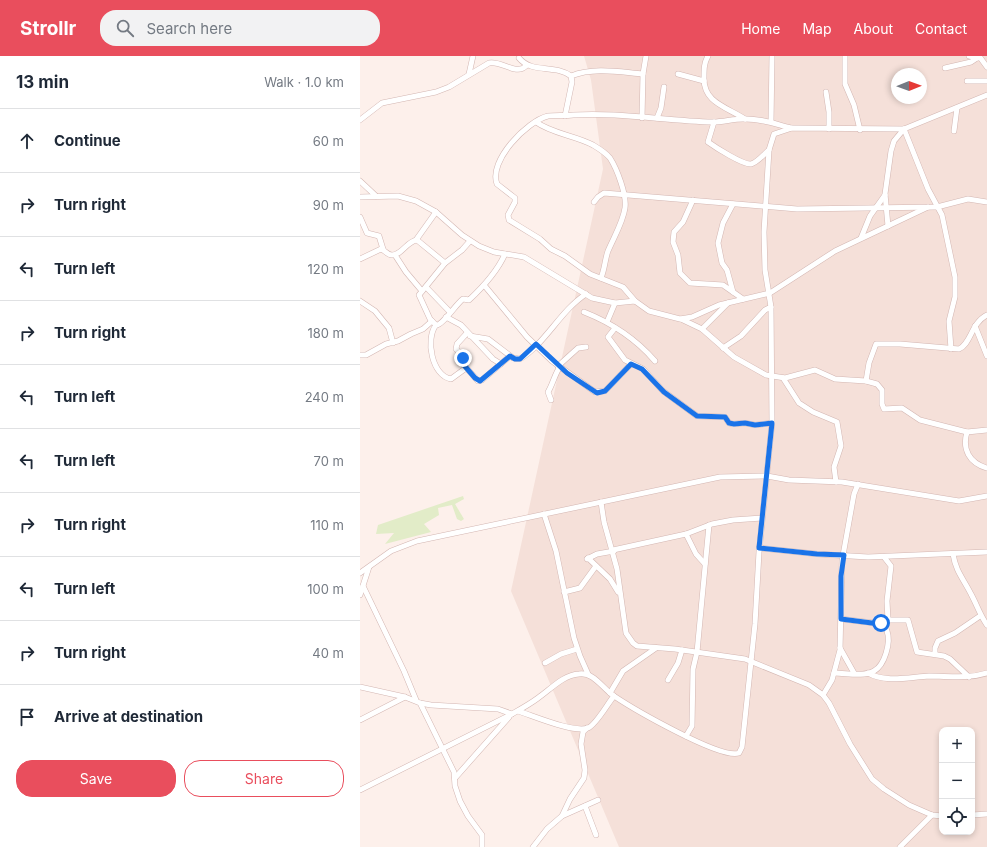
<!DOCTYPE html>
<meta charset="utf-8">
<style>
body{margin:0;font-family:Inter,sans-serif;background:#f2f2f3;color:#1f2937}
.controls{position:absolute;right:12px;bottom:12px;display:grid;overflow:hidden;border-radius:8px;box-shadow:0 2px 6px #0003}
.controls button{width:36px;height:36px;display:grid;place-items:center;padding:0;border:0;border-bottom:1px solid #e0e1e3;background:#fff;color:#1f2937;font:20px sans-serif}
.compass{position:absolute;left:531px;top:12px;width:36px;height:36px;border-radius:50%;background:#fff;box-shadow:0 2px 6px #0003;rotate:89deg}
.stop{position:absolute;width:12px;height:12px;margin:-9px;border:3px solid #1a73e8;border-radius:50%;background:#fff}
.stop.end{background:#1a73e8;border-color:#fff;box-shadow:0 1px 4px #0008}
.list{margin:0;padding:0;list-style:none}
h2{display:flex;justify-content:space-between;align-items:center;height:52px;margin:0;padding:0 16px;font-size:17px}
h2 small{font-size:13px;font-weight:400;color:#747a83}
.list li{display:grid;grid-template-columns:26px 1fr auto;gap:12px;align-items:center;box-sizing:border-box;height:64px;padding:0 16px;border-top:1px solid #e0e1e3}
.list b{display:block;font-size:15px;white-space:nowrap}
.list em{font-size:13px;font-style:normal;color:#747a83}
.actions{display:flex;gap:8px;padding:12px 16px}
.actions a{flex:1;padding:9px 0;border:1px solid #e94e5d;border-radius:16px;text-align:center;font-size:14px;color:#e94e5d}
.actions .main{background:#e94e5d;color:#fff}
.icon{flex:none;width:22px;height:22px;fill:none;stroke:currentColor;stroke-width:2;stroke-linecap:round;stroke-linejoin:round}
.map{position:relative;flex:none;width:627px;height:791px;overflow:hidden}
header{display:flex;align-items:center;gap:24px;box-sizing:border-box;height:56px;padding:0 20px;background:#e94e5d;color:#fff}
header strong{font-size:19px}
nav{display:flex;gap:22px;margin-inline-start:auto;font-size:14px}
.search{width:280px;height:36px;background:#f2f2f3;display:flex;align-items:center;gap:10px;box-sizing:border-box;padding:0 14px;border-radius:16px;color:#747a83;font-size:15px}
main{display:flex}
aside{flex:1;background:#fff}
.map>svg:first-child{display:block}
.residential{fill:#f5e0d9;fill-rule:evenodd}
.green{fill:#e2ecc8}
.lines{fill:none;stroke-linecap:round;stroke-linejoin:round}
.street-casing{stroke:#d3b6b2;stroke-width:6}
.street{stroke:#fff;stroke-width:5}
.route{stroke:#1a73e8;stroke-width:5}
</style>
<header>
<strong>Strollr</strong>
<div class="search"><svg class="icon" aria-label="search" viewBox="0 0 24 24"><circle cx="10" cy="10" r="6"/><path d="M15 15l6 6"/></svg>Search here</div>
<nav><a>Home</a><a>Map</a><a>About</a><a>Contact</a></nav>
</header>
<main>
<aside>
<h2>13 min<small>Walk · 1.0 km</small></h2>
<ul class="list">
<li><svg class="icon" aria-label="ahead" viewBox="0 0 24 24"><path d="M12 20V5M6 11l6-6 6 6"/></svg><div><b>Continue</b></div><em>60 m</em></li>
<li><svg class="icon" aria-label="right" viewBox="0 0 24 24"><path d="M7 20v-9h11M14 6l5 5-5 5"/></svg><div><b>Turn right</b></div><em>90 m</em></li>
<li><svg class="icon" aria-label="left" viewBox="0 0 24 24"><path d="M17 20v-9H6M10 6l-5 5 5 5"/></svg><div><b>Turn left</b></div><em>120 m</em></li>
<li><svg class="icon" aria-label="right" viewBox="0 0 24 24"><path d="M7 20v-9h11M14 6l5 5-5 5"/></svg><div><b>Turn right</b></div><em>180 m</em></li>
<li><svg class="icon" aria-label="left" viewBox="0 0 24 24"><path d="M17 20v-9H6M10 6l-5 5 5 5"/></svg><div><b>Turn left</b></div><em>240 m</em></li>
<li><svg class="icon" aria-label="left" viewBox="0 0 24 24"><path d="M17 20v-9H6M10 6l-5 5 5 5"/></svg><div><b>Turn left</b></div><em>70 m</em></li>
<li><svg class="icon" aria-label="right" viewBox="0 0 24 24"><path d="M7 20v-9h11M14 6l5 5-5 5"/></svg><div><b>Turn right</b></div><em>110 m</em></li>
<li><svg class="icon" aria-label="left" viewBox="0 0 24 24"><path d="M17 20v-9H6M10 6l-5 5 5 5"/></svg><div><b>Turn left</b></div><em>100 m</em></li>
<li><svg class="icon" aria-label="right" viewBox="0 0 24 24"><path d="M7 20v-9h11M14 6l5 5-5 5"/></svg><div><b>Turn right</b></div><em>40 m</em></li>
<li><svg class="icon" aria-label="arrive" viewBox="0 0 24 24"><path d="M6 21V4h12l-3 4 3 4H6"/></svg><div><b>Arrive at destination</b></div></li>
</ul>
<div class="actions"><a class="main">Save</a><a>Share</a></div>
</aside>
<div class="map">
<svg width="627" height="791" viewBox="0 0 627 791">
<rect width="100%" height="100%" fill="#fdf0eb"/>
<path class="residential" d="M224,0H627V791H259L151,535L243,113L231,24ZM537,18H561V42H537ZM582,674H612V776H582Z"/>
<polygon class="green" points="103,440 104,443 95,448 104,463 101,465 97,463 92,449 78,452 79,459 64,468 71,476 25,488 34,477 16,478 18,469"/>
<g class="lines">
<g class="street-casing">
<g id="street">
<path d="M348,0C344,7 344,13 344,21C343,47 367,51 385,63"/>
<polyline points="485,0 485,28 494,49 500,74"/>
<polyline points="609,0 618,2"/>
<polyline points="619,0 627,11"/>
<path d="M159,2C172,18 195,8 211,20L212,26L205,60"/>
<polyline points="585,12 611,6 617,2"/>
<polyline points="109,18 113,0"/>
<polyline points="318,18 344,25"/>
<path d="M211,20C234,11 259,16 283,18"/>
<polyline points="607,25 627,25"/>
<polyline points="466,36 469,56 469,73"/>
<polyline points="282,62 283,18 286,0"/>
<polyline points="297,62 301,52 304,31"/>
<path d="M0,64L22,47L76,36L89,31L129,7C141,4 156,20 166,10"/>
<path d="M176,66C193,78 214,79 233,89C238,92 246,97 250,102C257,113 267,139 265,152C263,166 254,181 248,195C245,203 245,212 241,222"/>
<path d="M354,66L348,86C355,91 383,109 391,108C397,107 404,98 409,94"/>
<polyline points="411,66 412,0"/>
<polyline points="544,73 568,133 582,159 595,221 595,241 589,265 591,293"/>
<polyline points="594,75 597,52"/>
<polyline points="0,125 16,140"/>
<polyline points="0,141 38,140 56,145 76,156 102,179 119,190 134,196 164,201 232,242 255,247 275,245 289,255 320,263 332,261 359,249 410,237 475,195 568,151"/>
<polyline points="333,144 323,166 314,176 313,186 318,199 320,217 330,227 363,229 383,243"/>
<polyline points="234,146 238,141 244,137 437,153 577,151 608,143 627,146"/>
<polyline points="373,148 363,167 358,187 362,207 367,214 373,236"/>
<polyline points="0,161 7,177 19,180 23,193"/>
<polyline points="528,170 525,138 531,95 534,85 544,73"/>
<polyline points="501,182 510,160 525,139"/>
<polyline points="56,184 76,156"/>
<path d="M110,185L102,194L85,207L59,239L70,263L76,269C82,270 96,248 103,243L109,244C124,230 137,216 145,198"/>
<polyline points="35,199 46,216 62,235"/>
<path d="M0,203L21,193C25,194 27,199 32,199C42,199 47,185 57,184L85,207"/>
<polyline points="124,229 167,281 192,305 235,336 245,335 271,308"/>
<polyline points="66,231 90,256"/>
<polyline points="0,245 15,255 29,272 33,287"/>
<path d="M275,245L263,231L230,218L205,200L191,193L180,183L149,164L148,159L155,146V142L137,128C128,105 167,65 188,60C196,59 205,60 213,59C259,56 306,65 353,66C363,66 373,63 383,63C399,62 415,68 431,72"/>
<path d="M224,256C252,267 276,283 295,305"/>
<polyline points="86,261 101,269 133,303 141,308"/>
<polyline points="321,263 342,273 374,301 406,319 425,322 455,314 475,323 506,325 517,328 522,334 522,348 524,353 542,352 560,364 607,376 627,374"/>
<polyline points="247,266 255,247"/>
<path d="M76,269C65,283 72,320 91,323L106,312"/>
<polyline points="615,270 627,300"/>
<polyline points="255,272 248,281 265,304 283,313 303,335 337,360 365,361 369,367 373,368 385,367 395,369 412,367"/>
<polyline points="342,273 368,247"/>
<polyline points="107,277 97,288 96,293 102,299 103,308 118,325 122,324 150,300"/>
<path d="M110,280L128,283L153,302L160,303C186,287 200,255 226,238"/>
<polyline points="363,292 381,280 405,254 411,251"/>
<polyline points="0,299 6,299 26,288 38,285 51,278 63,273 72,265"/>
<polyline points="198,310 218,292 226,291"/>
<polyline points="423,322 439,347 453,356 477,366 481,390 474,411 476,426"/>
<path d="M506,325L509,307L516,288H540L599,293C611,288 611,267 627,259"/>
<path d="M191,344L188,336C193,328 195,317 200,311"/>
<path d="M607,376C602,393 609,407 627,412"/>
<polyline points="241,446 244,466 257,513 266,577 273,587 277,590 315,593 385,603 449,629 463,639 469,647 490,688 512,723 524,733 549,749 572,759 582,760"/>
<polyline points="184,458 196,495 214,582 220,600 228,618"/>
<polyline points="326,478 336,498 345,508"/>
<polyline points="399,492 457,498 508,501 627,496"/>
<polyline points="253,494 326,478 352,468 373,464 402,462"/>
<path d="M593,498C596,516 603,522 611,538C617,549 620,559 627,569"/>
<polyline points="524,501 531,510 527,545 528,564"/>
<polyline points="228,502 250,523 258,536"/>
<polyline points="227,503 237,498 254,495"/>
<polyline points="0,517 31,495 57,485 360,421 407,420 429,424 482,426 599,445 627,440"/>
<polyline points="3,530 44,615 56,644"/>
<polyline points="204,536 220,532 236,510"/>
<polyline points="0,539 9,511"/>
<polyline points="481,563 514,567 530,564 548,564 557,596 584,600 590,603 609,621"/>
<polyline points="480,592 494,617"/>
<polyline points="575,598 575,592 578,585 595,577 620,560"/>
<polyline points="185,607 201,598 217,593"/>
<path d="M474,617C487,617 503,621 514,615C525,609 531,586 527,575C526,571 522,570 518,567"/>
<path d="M508,617C525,627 550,621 569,620C589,620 608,623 627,617"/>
<polyline points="308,624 318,607 322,594"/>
<polyline points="0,631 45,641 60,647 94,716 95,730 100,745 108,760 122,779 122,791"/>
<polyline points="250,637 263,615 296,592"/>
<polyline points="463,639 472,624 480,594 482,505 494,438 498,428"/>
<polyline points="60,647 71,649 138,653 152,658"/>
<path d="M158,655C174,660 213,677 228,672C236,669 248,647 254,640"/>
<polyline points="0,664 45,641"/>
<polyline points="326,680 332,670 333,613 337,596 349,469"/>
<polyline points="95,722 149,661"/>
<path d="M0,734L152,658C161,653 170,648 178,642C191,633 203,619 219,618C234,616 242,632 254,640C272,652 361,704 379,697L382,691L395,568L399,496L412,367L411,251L405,214L404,176L409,94L414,78L432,72L544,73L627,39"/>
<polyline points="225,750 236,779"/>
<polyline points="612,759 627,758"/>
<polyline points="202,760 238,744"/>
<polyline points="173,791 187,773 202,760 210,743 224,722 225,714 221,688 223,676 227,672"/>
<polyline points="540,791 572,759"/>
</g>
</g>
<use href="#street" class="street"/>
</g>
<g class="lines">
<polyline class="route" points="103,302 103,308 115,322 120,325 150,300 155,303 160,303 176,288 207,317 237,337 245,335 271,308 282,313 304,336 337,360 365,361 369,367 374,368 385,367 395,369 412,367 399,492 457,498 484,499 481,520 481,563 512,567 521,567"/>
</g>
</svg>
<div class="controls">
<button>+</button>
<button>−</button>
<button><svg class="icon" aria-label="locate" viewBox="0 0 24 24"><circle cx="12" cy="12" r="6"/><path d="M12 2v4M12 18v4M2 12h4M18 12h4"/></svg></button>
</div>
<svg class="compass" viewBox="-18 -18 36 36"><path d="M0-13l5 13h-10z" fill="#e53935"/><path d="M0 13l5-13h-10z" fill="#747a83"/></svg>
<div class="stop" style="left:521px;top:567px"></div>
<div class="stop end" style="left:103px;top:302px"></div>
</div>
</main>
